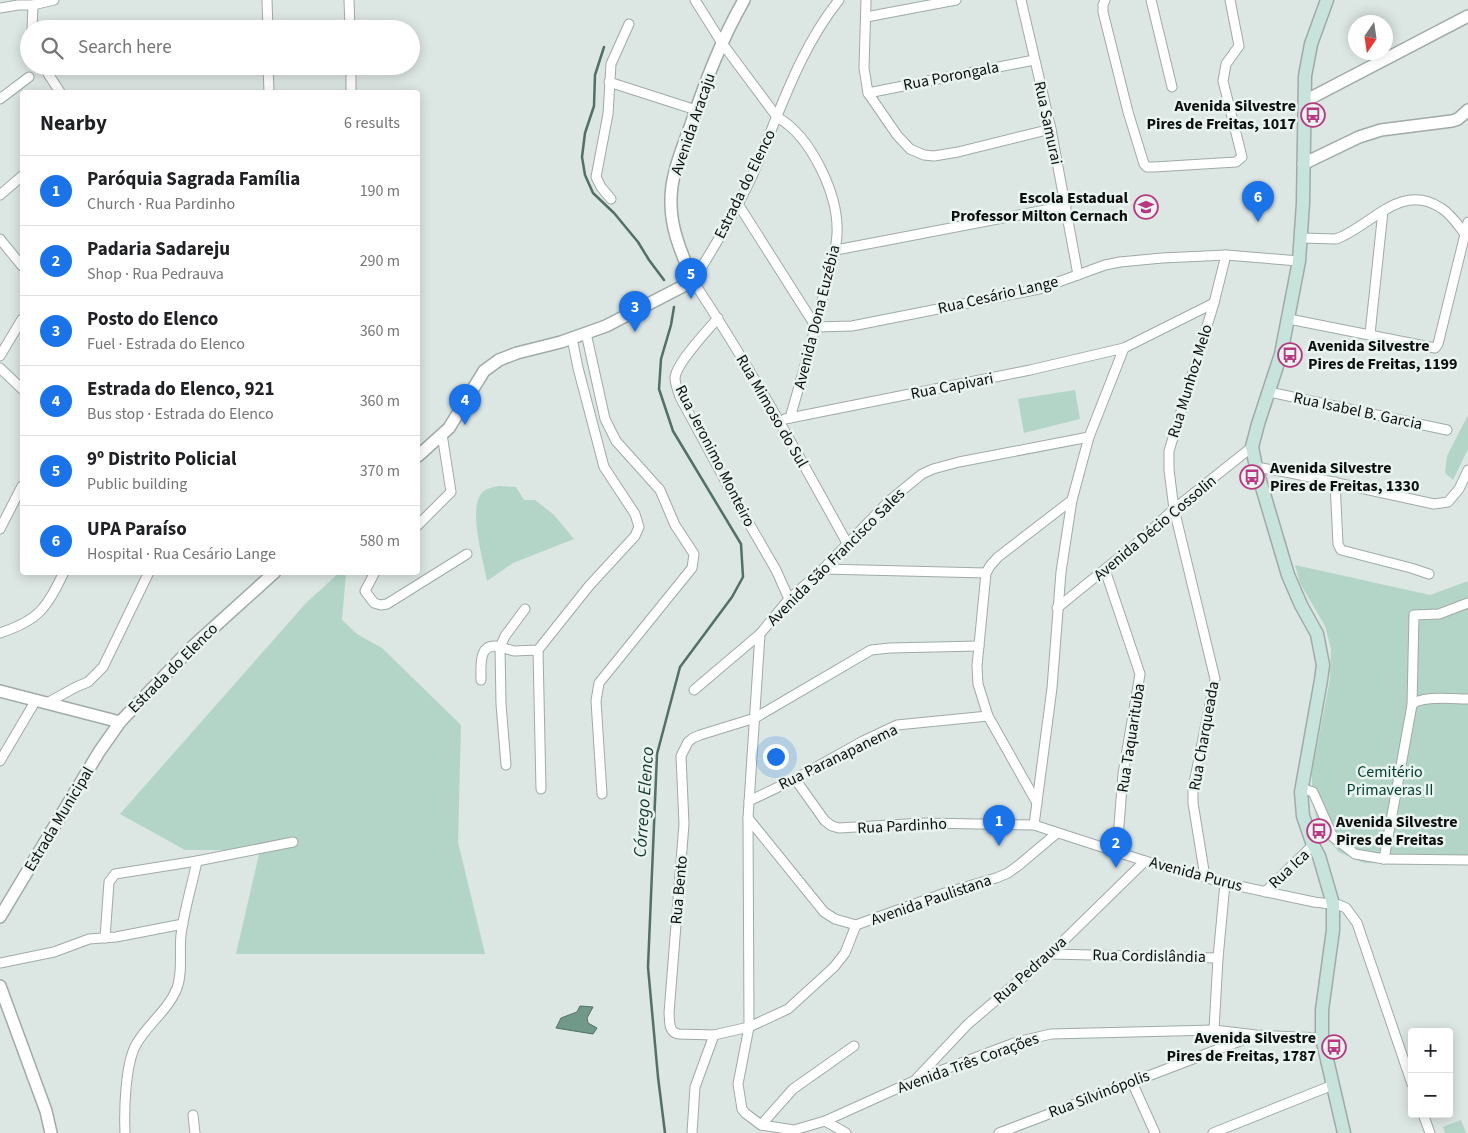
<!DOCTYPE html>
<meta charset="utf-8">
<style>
body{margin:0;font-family:"Source Sans 3",sans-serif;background:#f6f6f6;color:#202124}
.controls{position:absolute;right:15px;bottom:15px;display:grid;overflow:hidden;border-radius:5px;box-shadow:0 2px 12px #0003}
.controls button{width:45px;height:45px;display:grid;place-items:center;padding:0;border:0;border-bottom:1px solid #e0e0e0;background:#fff;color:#202124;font:25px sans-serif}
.compass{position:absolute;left:1348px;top:15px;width:45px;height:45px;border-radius:50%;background:#fff;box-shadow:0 2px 12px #0003;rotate:193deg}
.you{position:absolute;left:775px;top:756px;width:18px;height:18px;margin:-12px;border:4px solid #fff;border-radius:50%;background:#1a73e8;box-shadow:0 0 0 8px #1a73e833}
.badge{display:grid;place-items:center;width:32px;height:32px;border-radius:50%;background:#1a73e8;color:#fff;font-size:16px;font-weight:700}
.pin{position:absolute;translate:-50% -41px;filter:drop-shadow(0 1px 2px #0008)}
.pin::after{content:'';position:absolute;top:26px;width:18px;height:15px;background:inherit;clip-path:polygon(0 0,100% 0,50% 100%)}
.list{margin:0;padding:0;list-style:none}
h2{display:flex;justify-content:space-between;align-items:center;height:65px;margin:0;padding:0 20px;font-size:21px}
h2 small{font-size:16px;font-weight:400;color:#757577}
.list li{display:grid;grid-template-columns:32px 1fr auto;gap:15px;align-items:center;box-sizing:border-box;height:70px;padding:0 20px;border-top:1px solid #e0e0e0}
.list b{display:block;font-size:19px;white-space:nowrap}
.list p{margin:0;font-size:16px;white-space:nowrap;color:#757577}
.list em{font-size:16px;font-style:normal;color:#757577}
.icon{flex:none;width:28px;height:28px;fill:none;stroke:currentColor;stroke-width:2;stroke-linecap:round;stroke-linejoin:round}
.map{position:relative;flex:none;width:1468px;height:1133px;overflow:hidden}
.search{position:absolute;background:#fff;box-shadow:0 2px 12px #0003;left:20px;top:20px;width:400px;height:55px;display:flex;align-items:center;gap:12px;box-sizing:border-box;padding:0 18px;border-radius:28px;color:#757577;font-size:19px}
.panel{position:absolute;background:#fff;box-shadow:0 2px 12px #0003;left:20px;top:90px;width:400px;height:485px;border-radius:5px}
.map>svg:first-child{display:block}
.green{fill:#b2d5c7}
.water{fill:#70998a;stroke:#527065}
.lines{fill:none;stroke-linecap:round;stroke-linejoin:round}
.stream{stroke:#527065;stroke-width:2.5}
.minor-casing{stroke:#a0aaa6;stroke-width:11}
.tertiary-casing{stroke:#a0aaa6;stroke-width:14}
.secondary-casing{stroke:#a0aaa6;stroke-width:15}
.minor{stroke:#fff;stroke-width:9}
.tertiary{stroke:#fff;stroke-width:11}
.secondary{stroke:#c6e4db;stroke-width:12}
.labels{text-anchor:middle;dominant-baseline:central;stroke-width:5;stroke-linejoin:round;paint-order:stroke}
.street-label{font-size:16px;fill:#0c0f0e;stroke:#e9f3ef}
.poi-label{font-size:16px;font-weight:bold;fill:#0c0f0e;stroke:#e9f3ef;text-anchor:end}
.park-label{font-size:16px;fill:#054132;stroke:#e9f3ef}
.water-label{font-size:18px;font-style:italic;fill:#12382c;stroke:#e9f3ef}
</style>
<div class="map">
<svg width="1468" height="1133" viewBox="0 0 1468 1133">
<rect width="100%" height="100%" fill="#dce6e2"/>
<g class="green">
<polygon points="1075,390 1080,419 1024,433 1018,399"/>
<polygon points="1468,415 1468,449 1453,480 1445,473 1447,456"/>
<path d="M499,486L516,487L524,500H535L554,515L574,539L513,563L487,581C484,562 466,504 484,491C488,488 494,487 499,486Z"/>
<polygon points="1295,565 1430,595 1468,581 1468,864 1364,863 1339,852 1319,829 1312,799 1312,772 1330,679 1331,649 1325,626 1300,583"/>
<polygon points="339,573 346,573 342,620 357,634 382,648 461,725 458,842 485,954 236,954 260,850 185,850 120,814 306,603"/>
<polygon points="1461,1120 1466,1133 1445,1133 1443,1127"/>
</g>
<polygon class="water" points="580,1006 593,1007 587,1018 588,1023 597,1028 593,1034 556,1028 561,1018 577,1012"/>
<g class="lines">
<g class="stream">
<polyline points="604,47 595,75 594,106 585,133 582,157 585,175 593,193 614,213 638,242 649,260 664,280"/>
<polyline points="665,1133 658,1077 648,967 657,754 680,667 732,597 743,577 741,544 673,431 659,389 661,359 671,325 674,307"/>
</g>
<g class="minor-casing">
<g id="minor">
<polyline points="267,0 268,29"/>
<polyline points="349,0 350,29"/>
<path d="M695,0L722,43L777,117C811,136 839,195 837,234C836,256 828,276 823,297C813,337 802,377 790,418"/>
<path d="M839,0C798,51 779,115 753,174C736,211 715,246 693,281C749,365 798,454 847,543"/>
<polyline points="866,0 864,68 868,93 897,135 910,149 924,155 934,156 958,152 1051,129"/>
<polyline points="1021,0 1051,129 1078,275"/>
<polyline points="1105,0 1103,5 1103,12 1128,112 1144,164 1147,167 1154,167 1236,162 1242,157 1223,81 1226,64 1239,46 1230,0"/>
<polyline points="1151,0 1172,87"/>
<polyline points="0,8 18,5 33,5 54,0"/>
<polyline points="866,17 956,0"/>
<polyline points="32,29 33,5"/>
<polyline points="43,66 60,92"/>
<polyline points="268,66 269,92"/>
<polyline points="351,66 351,92"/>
<polyline points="609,82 696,110"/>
<polyline points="868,93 1034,60"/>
<polyline points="0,99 29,77"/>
<polyline points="0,195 22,176"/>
<polyline points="611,199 601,187 596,177 608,114 611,64 629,24"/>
<polyline points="738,204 816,327 852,326 1039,289 1105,265 1120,262 1162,258 1226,255 1299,261"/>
<path d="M1302,238L1336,239L1343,236C1375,221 1403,183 1441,208C1451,214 1458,225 1465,234"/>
<polyline points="0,239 22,266"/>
<polyline points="836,250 1066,206"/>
<path d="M718,318C708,330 676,363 675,378C675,384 678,391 680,397L740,508L776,570L789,599"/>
<polyline points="1289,319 1435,348 1438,344 1468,222"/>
<polyline points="586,333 605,419 616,441 660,490 675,525 694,554 692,568 599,683 596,701 602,794"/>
<polyline points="1370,334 1383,211"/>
<polyline points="0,356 22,319"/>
<polyline points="0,368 22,389"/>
<polyline points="1269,392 1447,430"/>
<polyline points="785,419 1030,370 1124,348 1214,303"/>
<polyline points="1089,437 959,462 933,469 922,474 889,501 823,569 789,599 760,634 748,818 749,1027 738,1084 742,1109 745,1113 761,1125 794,1130 825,1121 916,1080 1017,1042 1051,1034 1214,1030 1256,1035 1322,1038"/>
<polyline points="1256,467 1291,473 1434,504 1448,502 1459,489 1468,470"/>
<polyline points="1335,482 1338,544 1341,550 1411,568 1429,574"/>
<polyline points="418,525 451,492 442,434"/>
<polyline points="0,529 22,486"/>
<polyline points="823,569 986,573"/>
<polyline points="1105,570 1140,674 1123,774 1117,851"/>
<polyline points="375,572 365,591 374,603 381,605 387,604 467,554"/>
<polyline points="1057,608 1136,544 1174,509 1252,447"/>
<path d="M0,633C39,620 46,609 64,572"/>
<polyline points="538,650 541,789"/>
<path d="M481,680C481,666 478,641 500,647L505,636L525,609"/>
<polyline points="694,690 760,634"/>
<polyline points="47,703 76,687 88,682 103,667 149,572"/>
<path d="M1412,705C1420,695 1455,699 1468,699"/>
<polyline points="0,761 36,700"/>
<polyline points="506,765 501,704 500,647 514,651 538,650 589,586 635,536 639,527 635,514 604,467 578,368 572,338"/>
<polyline points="795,779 825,821 832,826 839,828 924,823 1034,825 1145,861 1225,883 1314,902 1339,905 1346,908 1357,923 1412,1084"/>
<polyline points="1301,788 1313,792 1333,837 1355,854 1384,859 1468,860"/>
<polyline points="749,801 795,779 863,741 897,725 988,716"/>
<polyline points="1037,803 988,716 978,684 977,666 986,573 990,566 998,557 1072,500"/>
<polyline points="748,818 824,912 835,919 856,925 945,893 996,878 1008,873 1019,865 1057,833"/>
<polyline points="1034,825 1052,688 1061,572 1072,500 1089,437 1124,348"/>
<polyline points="1384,859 1412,705 1414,615 1439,614 1468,603"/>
<polyline points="1205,877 1193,803 1193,788 1215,679 1174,509 1169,470 1169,451 1214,303 1226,255"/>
<polyline points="1265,892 1313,845"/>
<path d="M856,925L845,953L834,967L788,1009L749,1027L714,1035L679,1034C668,1033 670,1021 669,1013L684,824L681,756L688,742L693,738L700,735L755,718L871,650L890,648L979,646"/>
<polyline points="105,938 109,882 115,874 197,861 293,842"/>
<polyline points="1050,954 1218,958"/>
<polyline points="0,963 54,952 89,939 116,937 183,924"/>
<polyline points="1214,1030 1218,958 1225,883"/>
<polyline points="917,1078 968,1024 1050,954 1145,861"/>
<polyline points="1132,1082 1155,1133"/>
<polyline points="1423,1114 1430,1133"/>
<polyline points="193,1115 195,1133"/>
<polyline points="825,1121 846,1133"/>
<polyline points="761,1125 793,1089 854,1046"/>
<path d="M125,1133C124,1111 125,1062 137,1043C148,1024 169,1009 177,988C183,972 179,952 181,935C184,910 192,886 197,861"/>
<polyline points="692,1133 695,1087 714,1035"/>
<polyline points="999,1133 1253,1036"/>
<polyline points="1213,1133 1333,1085"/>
</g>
</g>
<g class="tertiary-casing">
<g id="tertiary">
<polyline points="1305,101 1468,16"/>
<polyline points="1303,164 1359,137 1381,130 1452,121 1458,119 1468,110"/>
<path d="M418,456L449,428L484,371L499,360L517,353L561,342L606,326L693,281C683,256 671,231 671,204C670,177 681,152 690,127C705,83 721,40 744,0"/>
<polyline points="0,691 120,722"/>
<polyline points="0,917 99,752 120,722 192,647 275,572"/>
<polyline points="0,986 46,1111 51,1133"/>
</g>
</g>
<g class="secondary-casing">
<polyline id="secondary" points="1327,0 1311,44 1305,76 1303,203 1299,261 1281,354 1258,424 1252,447 1256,467 1288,575 1301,605 1317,634 1323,665 1321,680 1301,792 1303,816 1313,845 1319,856 1333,904 1333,930 1322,1010 1322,1038 1344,1133"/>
</g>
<use href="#minor" class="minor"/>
<use href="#tertiary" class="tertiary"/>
<use href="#secondary" class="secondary"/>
</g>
<defs>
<g id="bus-ring" transform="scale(1.25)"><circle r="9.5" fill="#e9f3ef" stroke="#b93881" stroke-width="1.5"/><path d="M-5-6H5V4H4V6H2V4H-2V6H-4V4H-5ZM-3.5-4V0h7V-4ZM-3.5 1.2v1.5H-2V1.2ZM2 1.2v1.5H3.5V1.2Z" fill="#b93881"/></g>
<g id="school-ring" transform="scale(1.25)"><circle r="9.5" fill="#e9f3ef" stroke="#b93881" stroke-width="1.5"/><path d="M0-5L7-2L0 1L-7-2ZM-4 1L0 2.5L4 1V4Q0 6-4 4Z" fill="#b93881"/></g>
</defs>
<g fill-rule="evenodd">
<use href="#bus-ring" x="1313" y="115"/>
<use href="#school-ring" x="1146" y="207"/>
<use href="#bus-ring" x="1290" y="355"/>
<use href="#bus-ring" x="1252" y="477"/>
<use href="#bus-ring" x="1319" y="831"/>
<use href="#bus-ring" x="1334" y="1047"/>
</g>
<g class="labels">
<g class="street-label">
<text transform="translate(951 76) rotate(-11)">Rua Porongala</text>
<text transform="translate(1048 123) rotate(78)">Rua Samurai</text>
<text transform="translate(693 124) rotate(-71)">Avenida Aracaju</text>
<text transform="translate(745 184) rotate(-64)">Estrada do Elenco</text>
<text transform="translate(998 295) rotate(-13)">Rua Cesário Lange</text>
<text transform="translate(817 317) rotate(-76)">Avenida Dona Euzébia</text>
<text transform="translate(1190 381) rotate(-73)">Rua Munhoz Melo</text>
<text transform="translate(952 386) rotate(-11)">Rua Capivari</text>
<text transform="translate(772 411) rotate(60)">Rua Mimoso do Sul</text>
<text transform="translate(1358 411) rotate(12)">Rua Isabel B. Garcia</text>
<text transform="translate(715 456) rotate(63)">Rua Jeronimo Monteiro</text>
<text transform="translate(1155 528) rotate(-40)">Avenida Décio Cossolin</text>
<text transform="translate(836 557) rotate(-45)">Avenida São Francisco Sales</text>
<text transform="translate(173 668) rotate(-45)">Estrada do Elenco</text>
<text transform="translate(1204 736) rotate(-80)">Rua Charqueada</text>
<text transform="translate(1131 738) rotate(-81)">Rua Taquarituba</text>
<text transform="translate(838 757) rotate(-26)">Rua Paranapanema</text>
<text transform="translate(59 819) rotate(-59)">Estrada Municipal</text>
<text transform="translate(902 826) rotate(-3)">Rua Pardinho</text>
<text transform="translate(1289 869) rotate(-43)">Rua Ica</text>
<text transform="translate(1196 874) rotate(15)">Avenida Purus</text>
<text transform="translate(679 890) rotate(-85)">Rua Bento</text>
<text transform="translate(931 900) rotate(-19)">Avenida Paulistana</text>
<text transform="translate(1149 956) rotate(1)">Rua Cordislândia</text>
<text transform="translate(1030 970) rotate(-42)">Rua Pedrauva</text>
<text transform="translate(968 1063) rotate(-20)">Avenida Três Corações</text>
<text transform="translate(1099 1094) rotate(-21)">Rua Silvinópolis</text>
</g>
<g class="poi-label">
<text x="1296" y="106">Avenida Silvestre<tspan x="1296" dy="18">Pires de Freitas, 1017</tspan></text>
<text x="1128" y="198">Escola Estadual<tspan x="1128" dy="18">Professor Milton Cernach</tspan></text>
<text x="1308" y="346" text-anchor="start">Avenida Silvestre<tspan x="1308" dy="18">Pires de Freitas, 1199</tspan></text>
<text x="1270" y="468" text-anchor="start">Avenida Silvestre<tspan x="1270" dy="18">Pires de Freitas, 1330</tspan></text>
<text x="1336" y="822" text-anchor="start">Avenida Silvestre<tspan x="1336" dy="18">Pires de Freitas</tspan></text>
<text x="1316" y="1038">Avenida Silvestre<tspan x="1316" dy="18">Pires de Freitas, 1787</tspan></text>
</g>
<g class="park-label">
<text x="1390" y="772">Cemitério<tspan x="1390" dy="18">Primaveras II</tspan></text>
</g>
<g class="water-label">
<text transform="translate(644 802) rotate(-86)">Córrego Elenco</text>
</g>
</g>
</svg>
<div class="controls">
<button>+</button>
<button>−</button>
</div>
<svg class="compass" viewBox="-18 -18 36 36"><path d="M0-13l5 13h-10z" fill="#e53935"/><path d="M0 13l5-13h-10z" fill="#757577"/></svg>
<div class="you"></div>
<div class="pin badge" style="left:999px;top:846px">1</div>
<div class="pin badge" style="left:1116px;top:868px">2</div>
<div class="pin badge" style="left:635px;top:332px">3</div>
<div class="pin badge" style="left:465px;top:425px">4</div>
<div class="pin badge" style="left:691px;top:299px">5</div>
<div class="pin badge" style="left:1258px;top:222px">6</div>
<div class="search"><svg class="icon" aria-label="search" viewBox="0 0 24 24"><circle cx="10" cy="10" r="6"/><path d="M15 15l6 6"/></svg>Search here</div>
<section class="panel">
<h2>Nearby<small>6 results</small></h2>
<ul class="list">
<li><span class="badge">1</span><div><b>Paróquia Sagrada Família</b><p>Church · Rua Pardinho</p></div><em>190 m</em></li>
<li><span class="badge">2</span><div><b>Padaria Sadareju</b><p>Shop · Rua Pedrauva</p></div><em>290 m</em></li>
<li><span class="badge">3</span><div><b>Posto do Elenco</b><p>Fuel · Estrada do Elenco</p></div><em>360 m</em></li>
<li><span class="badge">4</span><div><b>Estrada do Elenco, 921</b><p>Bus stop · Estrada do Elenco</p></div><em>360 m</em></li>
<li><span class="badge">5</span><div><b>9º Distrito Policial</b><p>Public building</p></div><em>370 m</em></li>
<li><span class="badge">6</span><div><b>UPA Paraíso</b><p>Hospital · Rua Cesário Lange</p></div><em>580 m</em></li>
</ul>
</section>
</div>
